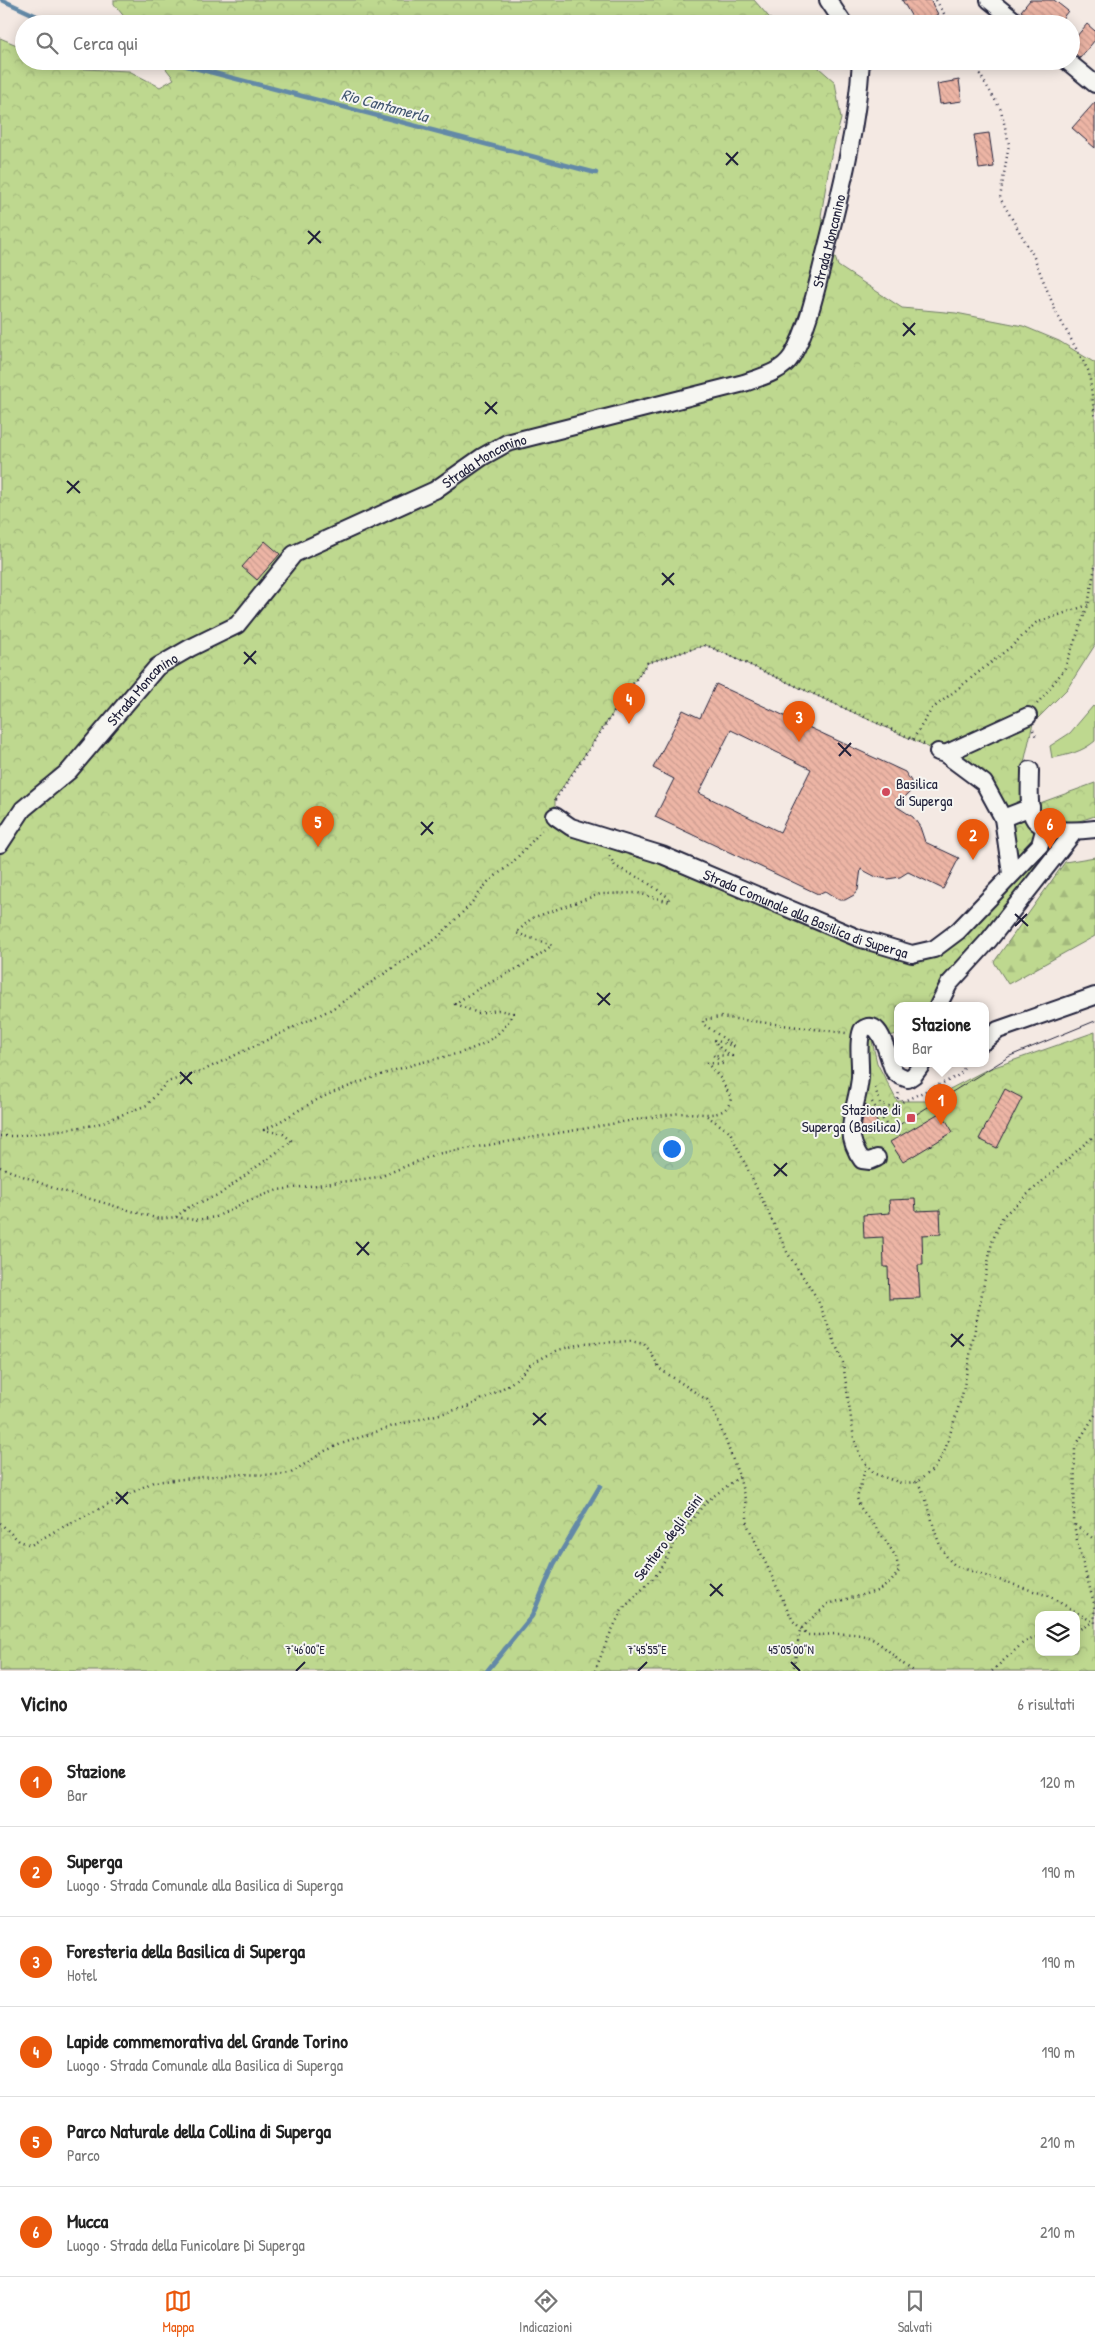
<!DOCTYPE html>
<html lang="it">
<meta charset="utf-8">
<style>
body{margin:0;font-family:"Patrick Hand",sans-serif;background:#f6f6f6;color:#222}
.controls{position:absolute;right:15px;bottom:15px;display:grid;overflow:hidden;border-radius:10px;box-shadow:0 2px 12px #0003}
.controls button{width:45px;height:45px;display:grid;place-items:center;padding:0;border:0;border-bottom:1px solid #e0e0e0;background:#fff;color:#222;font:25px sans-serif}
.you{position:absolute;left:671px;top:1148px;width:18px;height:18px;margin:-12px;border:4px solid #fff;border-radius:50%;background:#1a73e8;box-shadow:0 0 0 8px #1a73e833}
.badge{display:grid;place-items:center;width:32px;height:32px;border-radius:50%;background:#ea580c;color:#fff;font-size:16px;font-weight:700}
.pin{position:absolute;translate:-50% -41px;filter:drop-shadow(0 1px 2px #0008)}
.pin::after{content:'';position:absolute;top:26px;width:18px;height:15px;background:inherit;clip-path:polygon(0 0,100% 0,50% 100%)}
.popup{position:absolute;left:894px;top:1002px;width:95px;height:65px;box-sizing:border-box;display:grid;place-content:center;border-radius:10px;background:#fff;filter:drop-shadow(0 1px 4px #0005);font-size:16px;white-space:nowrap;color:#767676}
.popup b{font-size:19px;color:#222}
.popup::after{content:'';position:absolute;left:50%;top:100%;margin-left:-10px;border:10px solid transparent;border-top-color:#fff}
.list{margin:0;padding:0;list-style:none}
h2{display:flex;justify-content:space-between;align-items:center;height:65px;margin:0;padding:0 20px;font-size:21px}
h2 small{font-size:16px;font-weight:400;color:#767676}
.list li{display:grid;grid-template-columns:32px 1fr auto;gap:15px;align-items:center;box-sizing:border-box;height:90px;padding:0 20px;border-top:1px solid #e0e0e0}
.list b{display:block;font-size:19px;white-space:nowrap}
.list p{margin:0;font-size:16px;white-space:nowrap;color:#767676}
.list em{font-size:16px;font-style:normal;color:#767676}
.icon{flex:none;width:28px;height:28px;fill:none;stroke:currentColor;stroke-width:2;stroke-linecap:round;stroke-linejoin:round}
.map{position:relative;flex:none;width:1095px;height:1671px;overflow:hidden}
.search{position:absolute;background:#fff;box-shadow:0 2px 12px #0003;left:15px;right:15px;top:15px;height:55px;display:flex;align-items:center;gap:12px;box-sizing:border-box;padding:0 18px;border-radius:28px;color:#767676;font-size:19px}
.sheet{height:605px;background:#fff}
nav{display:flex;justify-content:space-around;align-items:center;box-sizing:border-box;height:70px;border-top:1px solid #e0e0e0;background:#fff;font-size:14px;color:#767676}
nav a{display:grid;justify-items:center;gap:2px}
nav .on{color:#ea580c}
.map>svg:first-child{display:block}
.grass{fill:#bed88f;stroke:#707d65}
.forest{fill:url(#forest-firs);stroke:#707d65}
.park{fill:url(#park-crowns);stroke:#707d65;fill-rule:evenodd}
.lines{fill:none;stroke-linecap:round;stroke-linejoin:round}
.stream{stroke:#6389a7;stroke-width:4.5}
.building{fill:url(#building-back-hatch);stroke:#22223b;fill-rule:evenodd}
.street-casing{stroke:#22223b;stroke-width:20}
.path{stroke:#22223b;stroke-width:2.5;stroke-dasharray:1 4;stroke-linecap:butt}
.street{stroke:#f6f6f2;stroke-width:16}
.tram{stroke:#22223b;stroke-width:1}
.ticks{fill:none;stroke:#22223b;stroke-width:2}
.poi-dot{fill:#d1495b;stroke:#f6f6f2;stroke-width:2}
.labels{text-anchor:middle;dominant-baseline:central;stroke-width:4;stroke-linejoin:round;paint-order:stroke}
.street-label{font-size:15px;fill:#22223b;stroke:#f6f6f2}
.poi-label{font-size:15px;fill:#22223b;stroke:#f6f6f2;text-anchor:start}
.water-label{font-size:16px;font-style:italic;fill:#425671;stroke:#f6f6f2}
.ticks-label{font-size:12px;text-anchor:middle;fill:#22223b;stroke:#f6f6f2;stroke-width:4;stroke-linejoin:round;paint-order:stroke}
</style>
<div class="map">
<svg width="1095" height="1671" viewBox="0 0 1095 1671">
<defs>
<pattern id="forest-firs" width="22" height="20" patternUnits="userSpaceOnUse" patternTransform="scale(1.25)"><rect width="22" height="20" fill="#bed88f"/><path d="M5 1l3.5 6h-7zM16 11l3.5 6h-7z" fill="#a3b97c"/></pattern>
<pattern id="park-crowns" width="20" height="18" patternUnits="userSpaceOnUse" patternTransform="scale(1.25)"><rect width="20" height="18" fill="#bed88f"/><path d="M2 6a3 3 0 1 1 6 0M12 15a3 3 0 1 1 6 0" fill="none" stroke="#a3b97c"/></pattern>
<pattern id="building-back-hatch" width="6" height="6" patternUnits="userSpaceOnUse" patternTransform="scale(1.25)"><rect width="6" height="6" fill="#edb5a5"/><path d="M-1 5l2 2M0 0l6 6M5-1l2 2" fill="none" stroke="#cb9b8f"/></pattern>
</defs>
<rect width="100%" height="100%" fill="#f4e9e3"/>
<filter id="ink" filterUnits="userSpaceOnUse"><feTurbulence type="fractalNoise" baseFrequency=".02" numOctaves="2"/><feDisplacementMap in="SourceGraphic" scale="10" xChannelSelector="R" yChannelSelector="G"/><feConvolveMatrix kernelMatrix="1 2 1 2 8 2 1 2 1" color-interpolation-filters="sRGB"/></filter>
<g filter="url(#ink)">
<path class="grass" d="M1093,706L1095,708V741C1082,752 1068,755 1052,758L1050,746L1070,733Z"/>
<polygon class="forest" points="1095,857 1095,936 1008,984 994,962 1065,862"/>
<g class="park">
<polygon points="114,0 754,0 775,24 130,24 114,4"/>
<path d="M0,38L24,48V61H48L60,68L129,71L160,87L174,79L160,61H811L835,82L841,119L830,160L821,216L838,266L902,308L956,313L1023,326L1059,341L1095,363V645L1067,689L1033,723L1021,776L1028,796L1040,803L1095,783V816L1076,822L1052,840L942,1006H897V1034L872,1041L877,1063L897,1101H927L986,1070L1095,1032V1671H0ZM706,645L922,744L984,783L1011,873L934,949L858,939L555,816V798L647,663ZM1039,1615H1076V1652H1039Z"/>
</g>
<g class="lines">
<g class="stream">
<polyline points="2,0 54,24"/>
<polyline points="168,61 596,173"/>
<polyline points="487,1671 532,1616 554,1564 600,1486"/>
</g>
</g>
<g class="building">
<polygon points="902,0 930,0 938,14 922,24 916,24"/>
<polygon points="1030,0 1054,0 1068,11 1058,24 1038,24 1021,11"/>
<polygon points="1087,24 1095,31 1095,40 1080,58 1071,50 1071,43"/>
<polygon points="959,80 962,101 940,104 937,84"/>
<polygon points="1095,102 1095,148 1072,128"/>
<polygon points="989,133 994,167 979,169 974,135"/>
<polygon points="265,541 280,554 257,580 242,567"/>
<path d="M716,684L905,772L911,781L910,792L896,806L913,817L920,827L925,842L959,858L943,889L908,872L900,877L888,879L876,877L861,869L858,890L854,895L845,900H839L825,891L818,894L655,817L674,779L653,768L683,710L700,718ZM731,730L811,769L780,832L699,793Z"/>
<polygon points="1005,1089 1022,1098 997,1148 979,1139"/>
<polygon points="865,1104 878,1123 863,1133 861,1129"/>
<polygon points="941,1112 953,1132 903,1162 890,1142"/>
<polygon points="915,1199 916,1211 940,1210 941,1234 922,1235 923,1265 918,1265 920,1298 889,1299 888,1267 884,1267 883,1237 864,1238 863,1215 890,1213 889,1200"/>
</g>
<g class="lines">
<g class="street-casing">
<g id="street">
<polyline points="828,0 844,24"/>
<polyline points="989,0 1019,24"/>
<polyline points="1067,61 1095,84"/>
<polyline points="938,752 945,754 984,783 1003,818 1011,873"/>
<polyline points="945,754 1028,716"/>
<path d="M1030,770C1030,782 1028,807 1033,817C1041,834 1079,831 1095,829"/>
<path id="s1" d="M555,816L571,827L662,855L858,938L912,954L934,949L958,931L1040,845L1045,827"/>
<polyline points="1003,818 1031,807"/>
<path id="s2" d="M0,844L23,809L69,771L157,667L190,648L237,625L294,554L435,490L482,457L507,443L744,383C761,377 782,372 792,356C807,331 816,290 823,262C840,195 857,130 861,61"/>
<polyline points="938,1006 949,984 989,940 1074,832"/>
<polyline points="985,1041 998,1030 1095,996"/>
<path d="M877,1158L870,1161L862,1160C840,1130 858,1108 860,1077C861,1063 857,1043 862,1030C882,1014 888,1061 894,1071C898,1076 903,1077 908,1079L914,1075L922,1064"/>
</g>
</g>
<g class="path">
<polyline points="936,0 950,24"/>
<polyline points="972,61 1001,110 1009,144 1000,198 1033,255 1056,312 1089,372 1095,419"/>
<polyline points="1037,704 1064,670 1088,605 1095,567"/>
<polyline points="1033,730 1037,739"/>
<polyline points="913,739 932,709 1012,646 1036,623 1088,605"/>
<polyline points="555,800 647,663 706,645 926,745"/>
<polyline points="875,1088 880,1103 891,1107 956,1077 963,1071 965,1064"/>
<polyline points="872,1102 887,1126"/>
<polyline points="897,1104 899,1091"/>
<polyline points="707,1116 730,1132 788,1254 817,1298 843,1363 854,1439 861,1458 875,1474 901,1483 917,1482 934,1469 945,1450 962,1396 992,1242 1003,1216 1095,1135"/>
<polyline points="0,1136 17,1136 95,1125 147,1105 167,1082 200,1072 332,1009 437,938 469,906 488,882 513,862 545,827"/>
<path d="M0,1167L53,1188L159,1219L176,1217L195,1220L216,1217L247,1201L278,1190L379,1177L436,1154L658,1116C667,1115 677,1113 687,1113C702,1113 727,1120 731,1098L721,1079L707,1063L724,1064L713,1055L732,1056L720,1048L714,1040L736,1047L703,1024V1020L720,1017L846,1033"/>
<path d="M176,1217L187,1208L220,1194L292,1141L283,1134L264,1130C287,1119 309,1102 332,1093C360,1082 390,1071 419,1063C453,1054 496,1050 513,1013L498,1010L478,1013L455,1004C486,981 523,970 552,945L516,933L532,918L600,894L638,893L670,902L668,897L645,881L615,866L609,855"/>
<polyline points="1095,1415 1075,1447 1074,1524 1078,1546 1094,1603 1095,1625"/>
<path d="M917,1482C935,1507 930,1546 956,1566L1049,1596L1093,1622"/>
<path d="M0,1523L19,1541L31,1545L55,1531L153,1482L234,1474L274,1475L291,1473L325,1451L341,1444L393,1426L467,1407L500,1390L514,1381L532,1363L558,1350L581,1344L630,1341L644,1344L650,1351L660,1369L707,1400L719,1423L739,1476L745,1499L748,1526L793,1621L808,1635C825,1636 854,1630 870,1638C887,1646 897,1662 914,1671"/>
<polyline points="1075,1525 1095,1540"/>
<polyline points="1076,1631 1093,1622"/>
<polyline points="595,1671 608,1638 622,1610 658,1573 678,1537 706,1502 739,1477"/>
<polyline points="791,1671 794,1666 800,1630 812,1618 828,1604 877,1591 890,1583 899,1571 896,1557 886,1541 860,1507 857,1498 866,1466"/>
<polyline points="992,1671 1023,1643 1039,1636"/>
</g>
<use href="#street" class="street"/>
<polyline class="tram" points="899,1125 1010,1056 1095,1021"/>
</g>
</g>
<path class="ticks" d="M726,153L738,165M726,165L738,152M308,231L321,243M308,244L320,231M903,323L915,335M903,336L915,323M485,402L497,414M485,414L497,402M67,481L80,493M67,493L79,481M662,573L674,585M662,585L674,573M244,652L256,664M244,664L256,651M838,743L851,756M839,756L851,743M421,822L433,834M421,835L433,822M1015,914L1028,926M1015,926L1027,914M597,993L610,1005M598,1005L610,993M180,1072L192,1084M180,1084L192,1072M774,1164L787,1176M774,1176L787,1163M356,1242L369,1255M357,1255L369,1242M951,1334L964,1346M951,1347L963,1334M533,1413L546,1425M533,1425L546,1413M116,1492L128,1504M116,1504L128,1492M710,1584L723,1596M710,1596L722,1584M791,1662L800,1671M296,1671L305,1662M638,1671L647,1662"/>
<g class="poi-dot">
<circle cx="886" cy="792" r="5"/>
<rect x="906" y="1113" width="10" height="10" rx="2.5"/>
</g>
<g class="labels">
<g class="street-label">
<text stroke="none"><textPath href="#s2" startOffset="1082">Strada Moncanino</textPath></text>
<text stroke="none"><textPath href="#s2" startOffset="632">Strada Moncanino</textPath></text>
<text stroke="none"><textPath href="#s2" startOffset="212">Strada Moncanino</textPath></text>
<text stroke="none"><textPath href="#s1" startOffset="270">Strada Comunale alla Basilica di Superga</textPath></text>
<text transform="translate(668 1537) rotate(-53)">Sentiero degli asini</text>
</g>
<g class="poi-label">
<text x="896" y="783">Basilica<tspan x="896" dy="17">di Superga</tspan></text>
<text x="901" y="1109" text-anchor="end">Stazione di<tspan x="901" dy="17">Superga (Basilica)</tspan></text>
</g>
<g class="water-label">
<text transform="translate(385 105) rotate(15)">Rio Cantamerla</text>
</g>
</g>
<g class="ticks-label">
<text x="305" y="1654">7°46'00"E</text>
<text x="647" y="1654">7°45'55"E</text>
<text x="791" y="1654">45°05'00"N</text>
</g>
</svg>
<div class="controls">
<button><svg class="icon" aria-label="layers" viewBox="0 0 24 24"><path d="M12 4l9 5-9 5-9-5zM3 14l9 5 9-5"/></svg></button>
</div>
<div class="you"></div>
<div class="pin badge" style="left:941px;top:1125px">1</div>
<div class="popup"><b>Stazione</b>Bar</div>
<div class="pin badge" style="left:973px;top:860px">2</div>
<div class="pin badge" style="left:799px;top:742px">3</div>
<div class="pin badge" style="left:629px;top:724px">4</div>
<div class="pin badge" style="left:318px;top:847px">5</div>
<div class="pin badge" style="left:1050px;top:849px">6</div>
<div class="search"><svg class="icon" aria-label="search" viewBox="0 0 24 24"><circle cx="10" cy="10" r="6"/><path d="M15 15l6 6"/></svg>Cerca qui</div>
</div>
<section class="sheet">
<h2>Vicino<small>6 risultati</small></h2>
<ul class="list">
<li><span class="badge">1</span><div><b>Stazione</b><p>Bar</p></div><em>120 m</em></li>
<li><span class="badge">2</span><div><b>Superga</b><p>Luogo · Strada Comunale alla Basilica di Superga</p></div><em>190 m</em></li>
<li><span class="badge">3</span><div><b>Foresteria della Basilica di Superga</b><p>Hotel</p></div><em>190 m</em></li>
<li><span class="badge">4</span><div><b>Lapide commemorativa del Grande Torino</b><p>Luogo · Strada Comunale alla Basilica di Superga</p></div><em>190 m</em></li>
<li><span class="badge">5</span><div><b>Parco Naturale della Collina di Superga</b><p>Parco</p></div><em>210 m</em></li>
<li><span class="badge">6</span><div><b>Mucca</b><p>Luogo · Strada della Funicolare Di Superga</p></div><em>210 m</em></li>
</ul>
</section>
<nav>
<a class="on"><svg class="icon" aria-label="map" viewBox="0 0 24 24"><path d="M3 6l6-2 6 2 6-2v14l-6 2-6-2-6 2zM9 4v14M15 6v14"/></svg>Mappa</a>
<a><svg class="icon" aria-label="directions" viewBox="0 0 24 24"><path d="M12 3l9 9-9 9-9-9zM9 14v-3h6M13 9l2 2-2 2"/></svg>Indicazioni</a>
<a><svg class="icon" aria-label="saved" viewBox="0 0 24 24"><path d="M7 4h10v16l-5-4-5 4z"/></svg>Salvati</a>
</nav>
